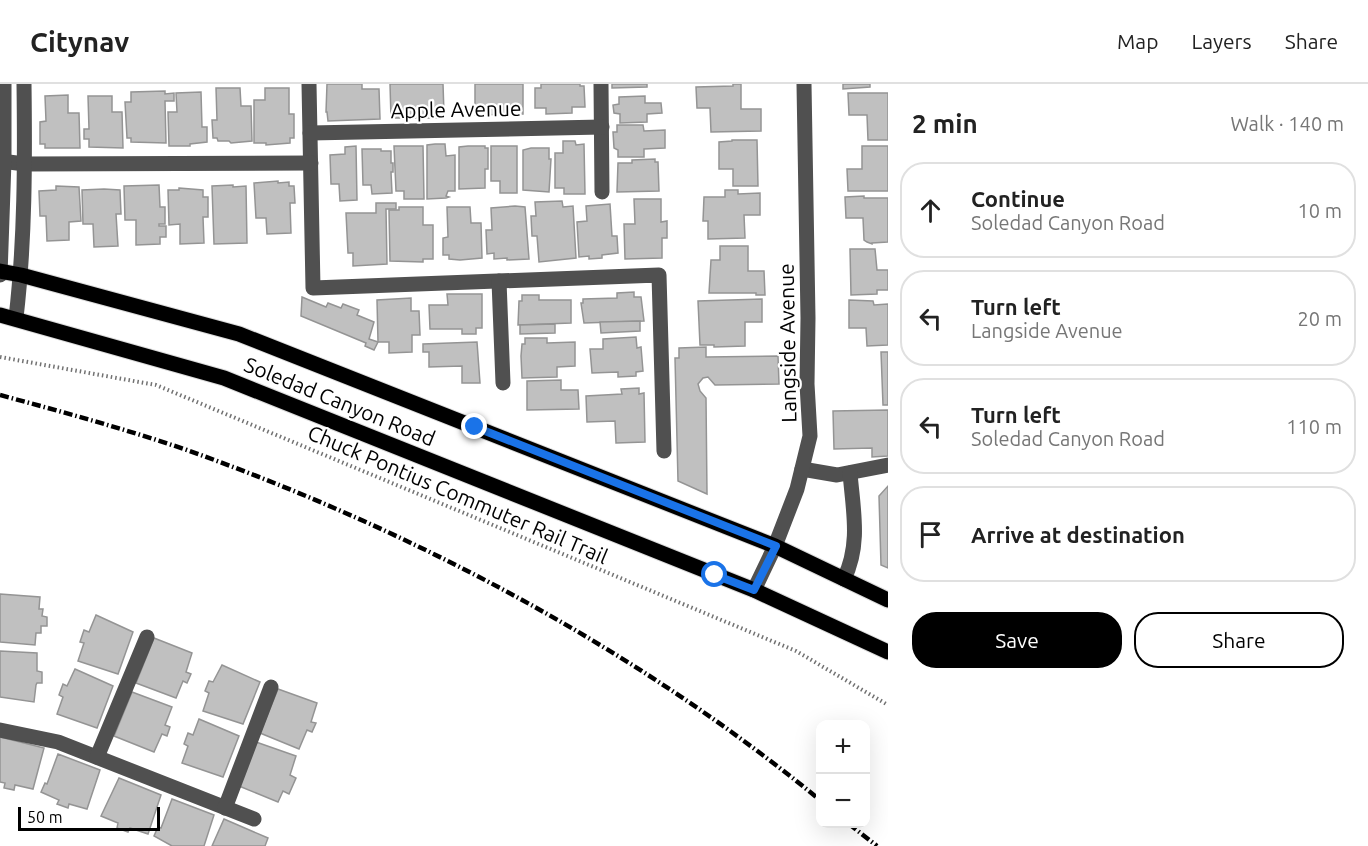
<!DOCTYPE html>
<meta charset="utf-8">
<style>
body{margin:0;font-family:Ubuntu,sans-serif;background:#f2f2f2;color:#222}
.controls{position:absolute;right:18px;bottom:18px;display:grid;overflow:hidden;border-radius:12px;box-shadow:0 6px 24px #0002}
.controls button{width:54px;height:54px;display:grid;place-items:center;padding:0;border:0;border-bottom:2px solid #e0e0e0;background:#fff;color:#222;font:30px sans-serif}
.scale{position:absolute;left:18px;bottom:15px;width:142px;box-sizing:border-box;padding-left:6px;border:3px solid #000;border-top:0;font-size:16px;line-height:21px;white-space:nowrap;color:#000;-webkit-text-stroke:4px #fff;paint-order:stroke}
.stop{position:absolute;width:18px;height:18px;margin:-14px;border:4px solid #1a73e8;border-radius:50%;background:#fff}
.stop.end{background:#1a73e8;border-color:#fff;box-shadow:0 2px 6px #0008}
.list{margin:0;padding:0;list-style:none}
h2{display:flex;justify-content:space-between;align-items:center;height:78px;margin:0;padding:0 24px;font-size:26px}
h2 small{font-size:20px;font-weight:400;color:#767676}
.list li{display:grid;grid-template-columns:39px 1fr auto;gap:18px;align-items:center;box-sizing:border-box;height:96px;margin:0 12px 12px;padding:0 12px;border:2px solid #e0e0e0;border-radius:24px}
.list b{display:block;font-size:22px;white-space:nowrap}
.list p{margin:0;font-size:20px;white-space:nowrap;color:#767676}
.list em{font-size:20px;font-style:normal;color:#767676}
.actions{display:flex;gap:12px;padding:18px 24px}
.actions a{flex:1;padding:14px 0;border:2px solid #000;border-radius:24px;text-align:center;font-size:21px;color:#000}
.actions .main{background:#000;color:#fff}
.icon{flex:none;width:33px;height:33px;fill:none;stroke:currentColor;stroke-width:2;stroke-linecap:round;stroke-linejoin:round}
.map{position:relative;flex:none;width:888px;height:762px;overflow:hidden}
header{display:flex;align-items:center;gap:36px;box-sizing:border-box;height:84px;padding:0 30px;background:#fff;border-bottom:2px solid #e0e0e0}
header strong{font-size:28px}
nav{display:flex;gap:33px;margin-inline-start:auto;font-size:21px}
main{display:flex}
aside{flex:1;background:#fff}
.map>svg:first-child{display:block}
.building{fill:#c0c0c0;stroke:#949494;stroke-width:1.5}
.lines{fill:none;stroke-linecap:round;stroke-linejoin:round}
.major-casing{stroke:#dbdbdb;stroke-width:17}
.path{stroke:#727272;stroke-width:4;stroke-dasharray:1.5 3;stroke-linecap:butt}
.minor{stroke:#505050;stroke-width:15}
.major{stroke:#000;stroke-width:15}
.rail{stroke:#000;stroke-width:4.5;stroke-dasharray:9 3 1.5 3;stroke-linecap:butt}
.route{stroke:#1a73e8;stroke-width:8}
.labels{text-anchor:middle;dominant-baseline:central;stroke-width:4.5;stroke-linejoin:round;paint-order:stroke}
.street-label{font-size:21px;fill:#000;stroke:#fff}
</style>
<header>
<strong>Citynav</strong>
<nav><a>Map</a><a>Layers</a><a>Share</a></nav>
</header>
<main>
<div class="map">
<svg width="888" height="762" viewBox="0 0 888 762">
<rect width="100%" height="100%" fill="#fff"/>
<g class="building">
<polygon points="327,0 362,0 362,5 379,5 380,35 328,37 327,28 326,28"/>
<polygon points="390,0 443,0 444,30 439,34 391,34"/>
<polygon points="475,0 523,0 523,30 475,31"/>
<polygon points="541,0 580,0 580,2 584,2 585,23 572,23 572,29 546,30 546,24 535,24 535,4 541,4"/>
<polygon points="612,0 647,0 647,3 612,4"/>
<polygon points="733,0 741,0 741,25 761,25 761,47 711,48 710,24 697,24 696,3 733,2"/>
<polygon points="843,0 870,0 870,3 843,5"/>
<polygon points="216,4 240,4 241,22 251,22 252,57 231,59 229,57 218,57 217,54 213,54 212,36 217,36"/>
<polygon points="265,4 289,4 289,30 294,30 294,54 290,54 290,59 266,61 266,59 254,59 254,16 265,16"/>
<polygon points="165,7 165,10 174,9 174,17 165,17 166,59 131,58 131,54 127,54 125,18 131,18 131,8"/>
<polygon points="201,8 202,43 207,43 207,58 190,60 190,62 169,62 168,28 177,28 176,9"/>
<polygon points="848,9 888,9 888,56 868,56 867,31 849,31"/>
<polygon points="68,11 68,29 79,29 80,64 45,64 45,60 40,60 40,38 46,37 45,12"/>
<polygon points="88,12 112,12 112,28 122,28 123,64 89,63 89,55 84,55 84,45 89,45"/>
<polygon points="645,12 645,19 661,19 662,29 647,30 647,38 620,39 620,30 614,29 613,21 619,20 619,13"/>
<polygon points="617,41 643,41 644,47 665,46 665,64 644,65 644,73 618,73 618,66 614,64 613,48 617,48"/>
<polygon points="732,56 757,56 758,102 733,102 733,85 719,85 719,58 732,57"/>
<polygon points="563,57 575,57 576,61 584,60 585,110 564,110 564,104 555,104 555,69 563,69"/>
<polygon points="435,60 445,60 446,72 455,71 455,107 448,107 446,112 449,113 446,114 427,115 427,61"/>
<polygon points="356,62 357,116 340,117 339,100 331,100 330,71 345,70 345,63"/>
<polygon points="394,62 423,62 424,115 404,115 404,107 396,107"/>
<polygon points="468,62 485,62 485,64 488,64 488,85 485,85 485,104 459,105 459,63"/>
<polygon points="491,62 517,62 517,109 500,109 500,97 491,97"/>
<polygon points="862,62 888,62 888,107 848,107 847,85 862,85"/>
<polygon points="531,64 549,64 549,75 551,75 549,108 523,106 523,66"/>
<polygon points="362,65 381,65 381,67 391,67 391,79 393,79 393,88 391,88 392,109 372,110 371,101 363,101"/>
<polygon points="655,75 655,78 658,78 659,107 617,108 618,79 632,79 632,76"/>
<polygon points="278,97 278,99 289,98 289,102 294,102 295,119 290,119 291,149 267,150 266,134 256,134 254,99"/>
<polygon points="159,101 160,123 165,123 165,140 159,140 159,142 166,142 166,153 160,153 160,160 136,161 136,136 125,136 124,102"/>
<polygon points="233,101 233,103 246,102 247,159 214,160 212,102"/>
<polygon points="56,102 79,103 81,137 69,138 69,156 47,157 46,132 40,132 39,107 56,106"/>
<polygon points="179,104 203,106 203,113 208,113 208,133 203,133 204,159 180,160 180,140 169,141 168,106 179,106"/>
<polygon points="104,105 120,106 121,130 116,130 118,162 94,163 93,140 83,140 82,106"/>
<polygon points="725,106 738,106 738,110 760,109 760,131 744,131 745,154 708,155 708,137 703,137 704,113 725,113"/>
<polygon points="864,112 864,114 888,114 888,158 872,159 872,160 867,158 864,156 863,134 846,134 845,113"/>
<polygon points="634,115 661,115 661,138 667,137 667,154 662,154 662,174 625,175 624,140 635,140"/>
<polygon points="562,117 563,123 573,122 576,174 539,178 537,152 532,152 531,132 536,132 535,118"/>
<polygon points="376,119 396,119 396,125 386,125 387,180 353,182 353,169 348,169 346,129 376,129"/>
<polygon points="610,120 612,152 617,152 618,169 602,171 602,174 589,175 589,172 579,173 577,138 587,137 586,122"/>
<polygon points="515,122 525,123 529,175 507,176 507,174 494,175 494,169 487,170 486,146 492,146 491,124"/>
<polygon points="399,123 423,123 423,141 433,141 433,175 423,175 423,178 390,177 389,126 399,126"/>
<polygon points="447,123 470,123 471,139 481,139 482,174 460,176 449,175 449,171 443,171 443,154 448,153"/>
<polygon points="720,162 748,162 748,187 764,187 765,211 756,211 756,209 709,209 711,176 720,176"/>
<polygon points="850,165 875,165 877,186 888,186 888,206 877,206 877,210 851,211"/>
<polygon points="634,208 634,213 641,213 644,237 584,239 581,219 583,219 583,215 617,214 617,209"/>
<polygon points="447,210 482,210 482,244 476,244 476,250 462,250 462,245 430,245 429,221 448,221"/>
<polygon points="522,211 539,211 539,216 571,216 571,239 518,241 519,217 522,217"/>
<polygon points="302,213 326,223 328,219 341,224 343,220 359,226 357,231 374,238 369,255 378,258 374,266 365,262 366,259 301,232"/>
<polygon points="411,214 411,227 419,227 420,251 412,251 412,268 389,269 389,258 378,258 377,216"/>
<polygon points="762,215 762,238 745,238 745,262 714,263 714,261 700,261 698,217"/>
<polygon points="849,216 873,217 874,221 888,220 888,261 867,262 866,244 849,244"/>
<polygon points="640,237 640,247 601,249 600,238"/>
<polygon points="555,240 555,249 520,250 520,241"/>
<polygon points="636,253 637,264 641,263 643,287 636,288 636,292 618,293 618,288 592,289 590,265 603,265 603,255"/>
<polygon points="525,254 547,254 547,259 575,258 575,282 557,283 557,293 522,294 521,272 522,260 525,260"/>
<polygon points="477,258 480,299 462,299 462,282 429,283 429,268 423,268 423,260"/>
<polygon points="706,263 706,273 778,272 779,300 715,301 708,293 703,294 698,300 700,307 706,314 707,410 678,397 675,274 679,274 679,264"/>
<polygon points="881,268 888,268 888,321 883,321"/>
<polygon points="561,296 561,306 578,306 579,325 527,326 527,297"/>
<polygon points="639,304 639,310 644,309 645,358 616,359 615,337 587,338 586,312 622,310 621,305"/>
<polygon points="888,326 888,372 872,373 872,364 834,365 833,327"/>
<polygon points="888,402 888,484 881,481 879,412"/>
<polygon points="0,510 40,513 39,525 43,525 42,532 47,533 47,542 41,542 41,549 36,549 35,561 0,558"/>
<polygon points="96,531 133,548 118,590 78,577 84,559 80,558 84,546 89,548"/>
<polygon points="154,554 192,569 186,588 191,590 187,599 183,597 176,614 136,599"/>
<polygon points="0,567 37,569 37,587 42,588 42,599 37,599 36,601 34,618 0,613"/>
<polygon points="222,581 260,598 243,640 203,627 209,609 205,607 209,597 213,598"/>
<polygon points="75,585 113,602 97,644 57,630 63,613 59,611 63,600 67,602"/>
<polygon points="278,605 317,619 311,638 316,639 312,648 307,646 299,665 260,649"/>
<polygon points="132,608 172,623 165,641 170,643 167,652 162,650 154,668 114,652"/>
<polygon points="199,635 239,652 223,693 182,679 188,662 184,660 188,649 193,651"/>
<polygon points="0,653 44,664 33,705 15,701 14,706 4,704 5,699 0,698"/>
<polygon points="256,658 296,672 290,691 296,694 289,710 283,707 278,718 239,702"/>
<polygon points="58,670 100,686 87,725 69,720 68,724 57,720 59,716 41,708 45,699 47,700"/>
<polygon points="119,694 161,711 148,750 130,744 128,748 117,744 118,739 101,732"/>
<polygon points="172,715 214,731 204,762 172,762 154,752 158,743 161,744"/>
<polygon points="224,735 268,754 265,762 212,762"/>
</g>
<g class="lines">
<g class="major-casing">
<g id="major">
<polyline points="0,187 21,191 239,250 775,462 888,516"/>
<polyline points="0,231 224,294 754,506 888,568"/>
</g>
</g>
<polyline class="path" points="0,273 156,301 796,567 888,621"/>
<g class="minor">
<polyline points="309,0 313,204 659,191 664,367"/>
<polyline points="601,0 602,108"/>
<polyline points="310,49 602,43"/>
<polyline points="0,77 25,80 311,79"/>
<polyline points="0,191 4,77 4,0"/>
<polyline points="499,197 503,299"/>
<path d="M16,234C25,156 25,78 24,0"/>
<polyline points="802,385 837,391 888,381"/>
<path d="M844,495C861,460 853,426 850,389"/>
<polyline points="754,506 775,462 797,405 810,352 807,300 808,234 804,0"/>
<polyline points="0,646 58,658 254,735"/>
<polyline points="97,673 147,553"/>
<polyline points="225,724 271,603"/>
</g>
<use href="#major" class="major"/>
<g class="rail">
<path d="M0,311C63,328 125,345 187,366C414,447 633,563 820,716"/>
<polyline points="849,740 877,762"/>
</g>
</g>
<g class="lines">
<polyline class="route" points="475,343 776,462 754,506 715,491"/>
</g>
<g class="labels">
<g class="street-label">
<text transform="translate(456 25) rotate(-1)">Apple Avenue</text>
<text transform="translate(787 259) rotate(-91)">Langside Avenue</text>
<text transform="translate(340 317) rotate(22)">Soledad Canyon Road</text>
<text transform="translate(458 410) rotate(23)">Chuck Pontius Commuter Rail Trail</text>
</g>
</g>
</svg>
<div class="controls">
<button>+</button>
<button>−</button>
</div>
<div class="scale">50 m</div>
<div class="stop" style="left:715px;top:491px"></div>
<div class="stop end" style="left:475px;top:343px"></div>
</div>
<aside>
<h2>2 min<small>Walk · 140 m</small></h2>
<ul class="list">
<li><svg class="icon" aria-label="ahead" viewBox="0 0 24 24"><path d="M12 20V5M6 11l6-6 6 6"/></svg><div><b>Continue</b><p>Soledad Canyon Road</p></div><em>10 m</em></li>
<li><svg class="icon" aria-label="left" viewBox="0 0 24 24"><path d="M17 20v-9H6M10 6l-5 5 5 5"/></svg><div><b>Turn left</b><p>Langside Avenue</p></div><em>20 m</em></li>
<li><svg class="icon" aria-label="left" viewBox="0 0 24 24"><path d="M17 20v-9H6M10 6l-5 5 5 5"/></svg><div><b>Turn left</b><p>Soledad Canyon Road</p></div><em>110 m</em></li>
<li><svg class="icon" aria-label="arrive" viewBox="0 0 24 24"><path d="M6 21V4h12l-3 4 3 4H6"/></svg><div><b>Arrive at destination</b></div></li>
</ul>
<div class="actions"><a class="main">Save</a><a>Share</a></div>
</aside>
</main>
